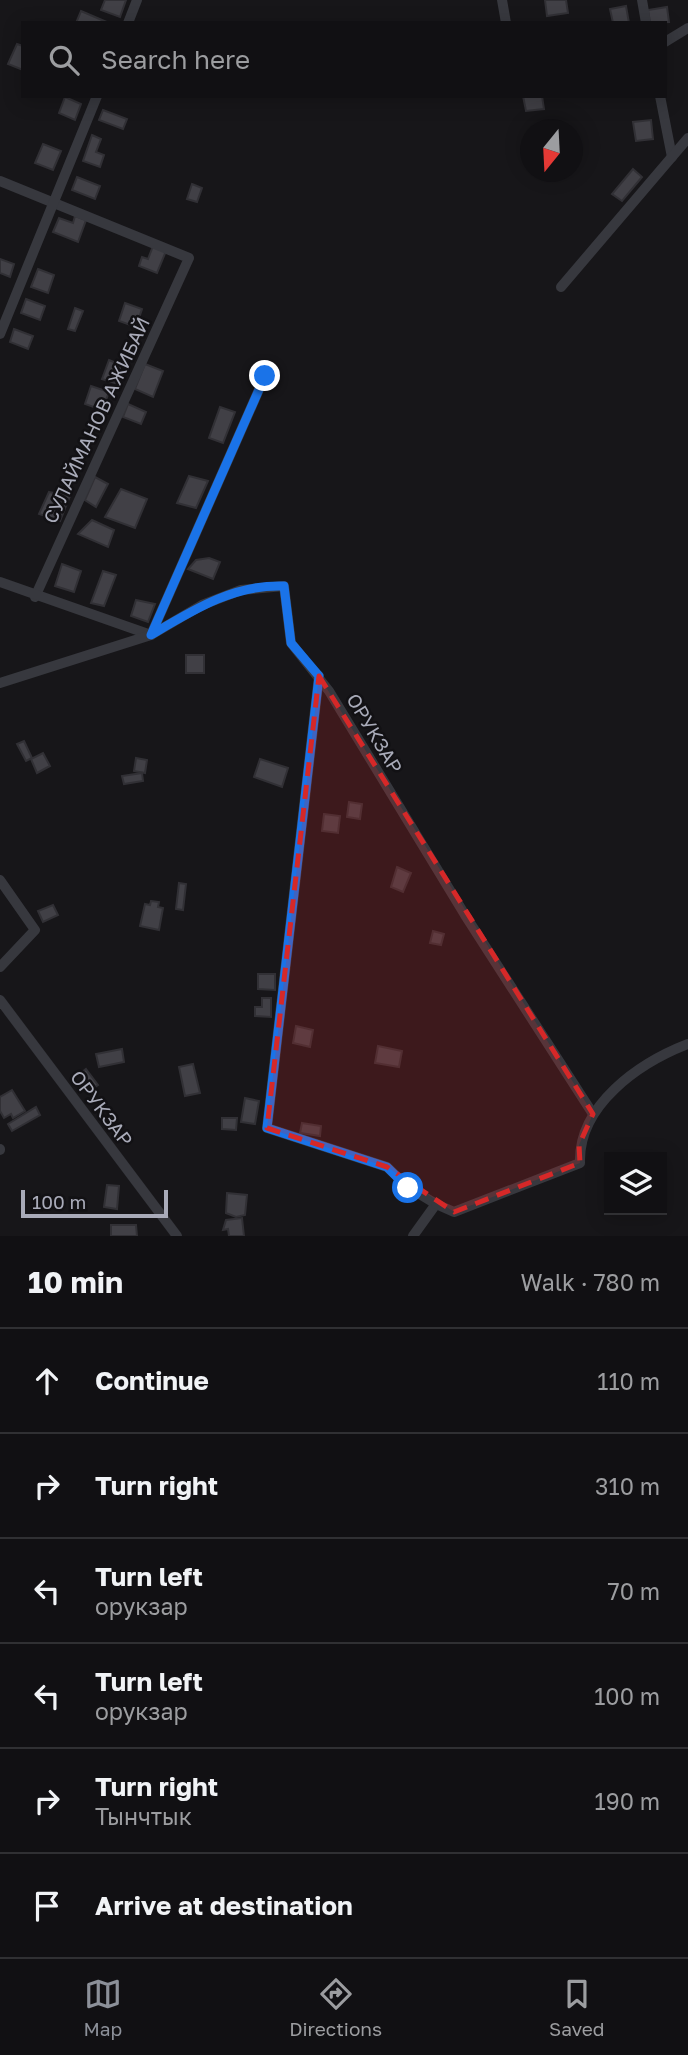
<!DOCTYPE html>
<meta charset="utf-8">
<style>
body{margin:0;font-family:"Golos Text",sans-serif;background:#1a191c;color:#f1f3f6}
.controls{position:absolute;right:21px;bottom:21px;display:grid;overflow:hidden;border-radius:0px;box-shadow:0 4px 18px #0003}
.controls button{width:63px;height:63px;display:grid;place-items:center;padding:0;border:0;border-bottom:2px solid #303033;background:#111013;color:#f1f3f6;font:35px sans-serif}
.compass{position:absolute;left:520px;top:119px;width:63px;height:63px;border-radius:50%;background:#111013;box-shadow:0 4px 18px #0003;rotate:198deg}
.scale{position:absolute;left:21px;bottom:18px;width:147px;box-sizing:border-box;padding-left:7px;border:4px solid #a9abb9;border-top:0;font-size:19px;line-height:24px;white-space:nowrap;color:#a9abb9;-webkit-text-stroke:5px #121114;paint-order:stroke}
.stop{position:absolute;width:21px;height:21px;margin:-16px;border:5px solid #1a73e8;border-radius:50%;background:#fff}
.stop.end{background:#1a73e8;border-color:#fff;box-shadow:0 2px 7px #0008}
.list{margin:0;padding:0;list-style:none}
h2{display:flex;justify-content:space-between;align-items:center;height:91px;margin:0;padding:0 28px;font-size:30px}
h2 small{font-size:23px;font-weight:400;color:#9c9da0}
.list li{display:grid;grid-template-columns:46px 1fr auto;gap:21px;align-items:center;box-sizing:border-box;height:105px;padding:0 28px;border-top:2px solid #303033}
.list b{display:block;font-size:26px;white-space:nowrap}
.list p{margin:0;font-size:23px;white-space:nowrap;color:#9c9da0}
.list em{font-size:23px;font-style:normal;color:#9c9da0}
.icon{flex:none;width:38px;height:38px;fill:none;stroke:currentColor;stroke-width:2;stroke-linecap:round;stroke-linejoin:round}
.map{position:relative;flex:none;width:688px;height:1236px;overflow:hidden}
.search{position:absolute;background:#111013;box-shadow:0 4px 18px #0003;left:21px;right:21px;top:21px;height:77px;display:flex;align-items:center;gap:18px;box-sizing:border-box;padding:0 24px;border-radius:0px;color:#9c9da0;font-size:26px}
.sheet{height:721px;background:#111013}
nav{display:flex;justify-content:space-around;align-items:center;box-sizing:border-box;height:98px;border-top:2px solid #303033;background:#111013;font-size:19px;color:#9c9da0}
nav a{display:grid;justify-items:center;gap:4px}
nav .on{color:#8c9099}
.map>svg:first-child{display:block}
.building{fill:#414046;stroke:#313035;stroke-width:2}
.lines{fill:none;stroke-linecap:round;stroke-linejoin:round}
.minor{stroke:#37383e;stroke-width:10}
.route{stroke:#1a73e8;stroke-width:9}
.marked{fill:#d62828;fill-opacity:0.2;stroke:#d62828;stroke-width:5;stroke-dasharray:14 9;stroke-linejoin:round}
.labels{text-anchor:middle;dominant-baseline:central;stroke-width:5;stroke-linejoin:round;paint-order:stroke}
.street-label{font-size:19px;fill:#a9abb9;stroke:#121114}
</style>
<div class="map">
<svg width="688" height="1236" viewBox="0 0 688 1236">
<rect width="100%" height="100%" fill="#171619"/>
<g class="building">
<polygon points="105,0 126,0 120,17 101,10"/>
<polygon points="545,0 566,0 568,13 547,16"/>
<polygon points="626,6 629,23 613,23 610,9"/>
<polygon points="667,7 669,22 650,23 648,10"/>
<polygon points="81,11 109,23 76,23"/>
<polygon points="17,44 23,46 23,70 8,64"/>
<polygon points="523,96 542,96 544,109 526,111"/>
<polygon points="65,97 81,104 75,120 59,113"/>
<polygon points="103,110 127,119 123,129 99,120"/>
<polygon points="651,120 653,139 636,141 633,122"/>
<polygon points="92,135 101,139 96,152 104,155 100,167 83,161"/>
<polygon points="43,144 61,151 53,170 35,163"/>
<polygon points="633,169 642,177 622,201 612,194"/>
<polygon points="77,177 100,186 95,199 72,190"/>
<polygon points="192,184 202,188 197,202 187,199"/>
<polygon points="75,216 86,220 78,242 53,232 59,218 73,223"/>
<polygon points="153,246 166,251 157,273 139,266 142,257 148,259"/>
<polygon points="0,259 14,264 10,277 0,273"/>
<polygon points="38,269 54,275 48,293 31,287"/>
<polygon points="26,299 45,306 40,320 21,313"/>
<polygon points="125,303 142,309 136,327 119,321"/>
<polygon points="75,308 83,311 75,331 68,329"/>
<polygon points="14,329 33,336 28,349 10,342"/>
<polygon points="109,360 121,365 115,383 102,379"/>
<polygon points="145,364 163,371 153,397 135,389"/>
<polygon points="91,386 109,392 102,410 85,404"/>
<polygon points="128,404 146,412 141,424 123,417"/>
<polygon points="220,407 235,412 223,443 209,438"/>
<polygon points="189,476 208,481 196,508 177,503"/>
<polygon points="95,477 108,484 96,507 85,500"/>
<polygon points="121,489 147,499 135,528 105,517"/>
<polygon points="49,492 70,496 60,521 39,514"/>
<polygon points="92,520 114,530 108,547 78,534"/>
<polygon points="209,558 220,562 213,579 188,569 196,560"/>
<polygon points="62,564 81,571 74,592 55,586"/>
<polygon points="103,571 116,575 104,606 91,603"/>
<polygon points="136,600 155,604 148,622 131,616"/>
<rect x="186" y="655" width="18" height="18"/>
<polygon points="24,741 32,758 26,761 17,744"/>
<polygon points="43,753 50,766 37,773 31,759"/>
<polygon points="136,758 147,760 145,773 134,771"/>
<polygon points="260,759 288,768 282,787 254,777"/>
<polygon points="142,773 143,781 124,784 122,776"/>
<polygon points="349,802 362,804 360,819 347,817"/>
<polygon points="324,814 340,816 338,833 322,831"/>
<polygon points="397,867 411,873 403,892 391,887"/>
<polygon points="179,883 186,884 183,910 176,909"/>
<polygon points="151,901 159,902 158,907 163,908 159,930 140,926 145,904 150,905"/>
<polygon points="53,905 58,915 43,922 38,911"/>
<polygon points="433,931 444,934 441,945 430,943"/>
<polygon points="258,974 275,974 275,990 258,989"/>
<polygon points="262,998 271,998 271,1017 255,1016 255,1007 262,1007"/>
<polygon points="296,1026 313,1030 310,1047 293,1043"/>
<polygon points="378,1046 402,1051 399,1067 375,1063"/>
<polygon points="122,1049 124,1062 99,1067 96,1054"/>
<polygon points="193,1064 200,1093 185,1096 179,1067"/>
<polygon points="86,1069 98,1085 92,1089 81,1073"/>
<polygon points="12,1090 25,1111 13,1118 11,1114 4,1118 0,1111 0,1097"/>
<polygon points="245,1098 259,1101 255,1124 241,1122"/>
<polygon points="36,1107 40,1115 12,1131 8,1124"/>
<polygon points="222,1118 237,1118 236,1130 222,1129"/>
<polygon points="302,1123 321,1126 320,1136 300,1133"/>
<polygon points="107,1185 119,1186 117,1209 104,1207"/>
<polygon points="227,1193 247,1195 245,1215 236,1217 226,1213"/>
<polygon points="242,1218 244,1236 229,1236 228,1229 223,1230 226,1220"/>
<polygon points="111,1225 136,1225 137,1236 111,1236"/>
</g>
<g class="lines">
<g class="minor">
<polyline points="502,0 506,23"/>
<polyline points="642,0 646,23"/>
<polyline points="128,23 137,0"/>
<polyline points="665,42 688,28"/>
<polyline points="660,96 672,157"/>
<polyline points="0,181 189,258 35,597"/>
<polyline points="561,287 688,138"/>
<polyline points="0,334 97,96"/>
<polyline points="0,582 151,635"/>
<polyline points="151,635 265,376"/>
<polyline points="319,676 267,1128 387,1167 408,1187 436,1204 413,1236"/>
<polyline points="0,683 151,635 202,605 241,590 284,586 291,643 329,691 465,915 593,1114"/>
<polyline points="0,880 35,930 0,967"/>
<polyline points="0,1000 177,1236"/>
<polyline points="0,1150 0,1149"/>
<path d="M436,1204L454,1212L580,1163C578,1105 639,1063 688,1044"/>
</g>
</g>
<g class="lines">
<path class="route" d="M265,376L151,635C193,610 234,584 284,586L291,643L319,676L267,1128L387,1167L408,1188"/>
</g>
<path class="marked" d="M319,676L593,1114L579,1145L580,1163L454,1212L387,1167L267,1128Z"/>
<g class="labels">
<g class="street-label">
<text transform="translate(96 420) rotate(-65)">СУЛАЙМАНОВ АЖИБАЙ</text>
<text transform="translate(375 733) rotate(59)">ОРУКЗАР</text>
<text transform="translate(102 1108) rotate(53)">ОРУКЗАР</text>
</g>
</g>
</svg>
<div class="controls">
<button><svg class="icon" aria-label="layers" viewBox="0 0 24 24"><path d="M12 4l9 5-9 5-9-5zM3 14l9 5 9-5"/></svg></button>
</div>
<svg class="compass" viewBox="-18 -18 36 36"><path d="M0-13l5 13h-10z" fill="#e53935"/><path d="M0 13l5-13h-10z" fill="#9c9da0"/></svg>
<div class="scale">100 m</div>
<div class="stop" style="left:408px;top:1188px"></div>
<div class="stop end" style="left:265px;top:376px"></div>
<div class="search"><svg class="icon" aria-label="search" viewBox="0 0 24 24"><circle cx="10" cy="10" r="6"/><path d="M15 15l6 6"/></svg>Search here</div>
</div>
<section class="sheet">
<h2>10 min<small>Walk · 780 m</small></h2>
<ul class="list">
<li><svg class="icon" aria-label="ahead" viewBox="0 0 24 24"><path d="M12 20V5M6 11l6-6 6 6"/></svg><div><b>Continue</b></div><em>110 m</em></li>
<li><svg class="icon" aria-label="right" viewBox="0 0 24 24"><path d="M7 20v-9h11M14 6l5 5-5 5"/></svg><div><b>Turn right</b></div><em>310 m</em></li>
<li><svg class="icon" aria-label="left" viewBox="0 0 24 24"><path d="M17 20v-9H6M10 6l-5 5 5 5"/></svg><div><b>Turn left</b><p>орукзар</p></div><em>70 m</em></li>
<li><svg class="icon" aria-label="left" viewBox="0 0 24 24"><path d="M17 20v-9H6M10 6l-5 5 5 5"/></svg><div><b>Turn left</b><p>орукзар</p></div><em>100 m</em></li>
<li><svg class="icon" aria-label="right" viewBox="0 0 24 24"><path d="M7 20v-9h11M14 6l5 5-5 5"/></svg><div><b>Turn right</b><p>Тынчтык</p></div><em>190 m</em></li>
<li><svg class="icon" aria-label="arrive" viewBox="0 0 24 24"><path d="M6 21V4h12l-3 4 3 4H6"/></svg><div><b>Arrive at destination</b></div></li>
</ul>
</section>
<nav>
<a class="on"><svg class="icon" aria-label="map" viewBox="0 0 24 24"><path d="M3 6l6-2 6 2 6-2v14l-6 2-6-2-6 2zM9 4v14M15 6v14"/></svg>Map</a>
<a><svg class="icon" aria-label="directions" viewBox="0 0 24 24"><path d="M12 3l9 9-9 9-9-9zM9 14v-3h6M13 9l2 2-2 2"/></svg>Directions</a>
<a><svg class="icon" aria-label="saved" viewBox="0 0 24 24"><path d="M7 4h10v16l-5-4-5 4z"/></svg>Saved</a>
</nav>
